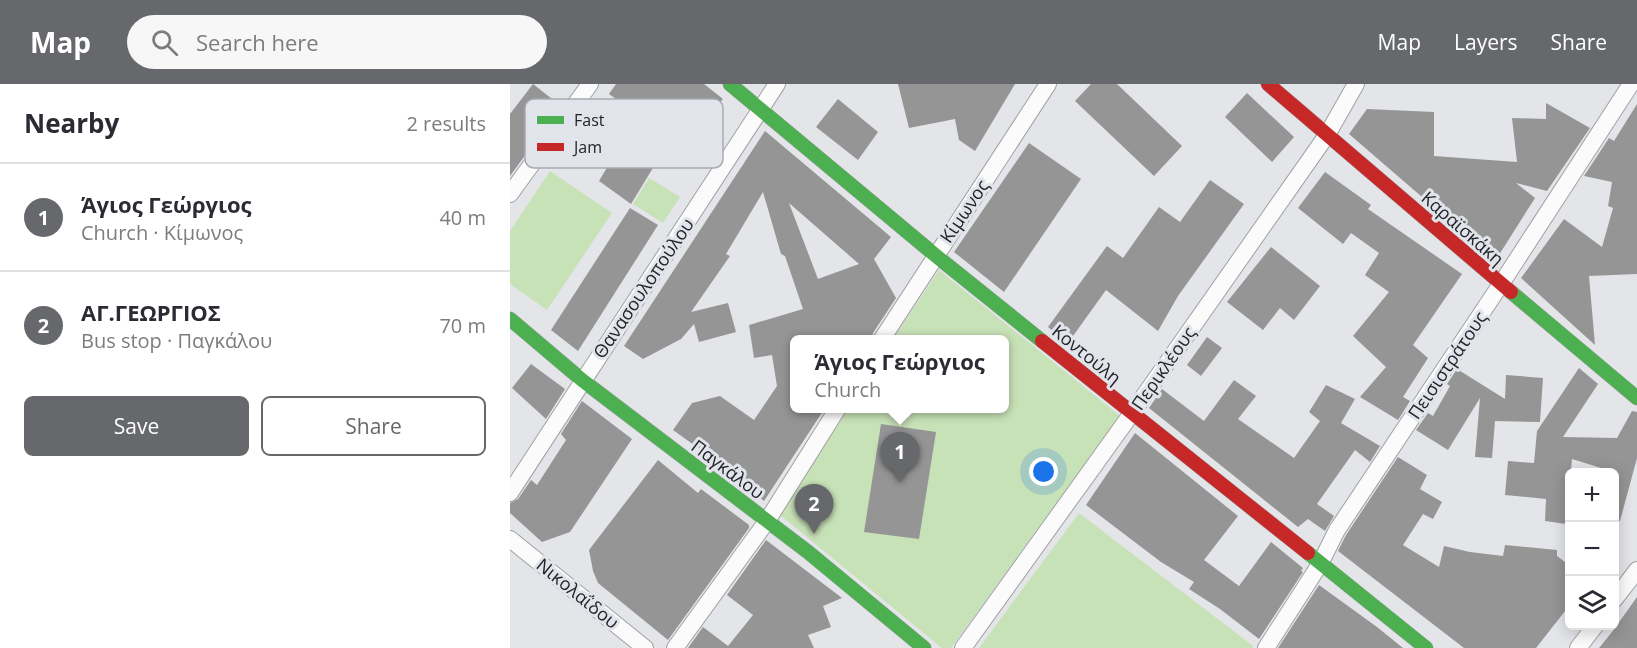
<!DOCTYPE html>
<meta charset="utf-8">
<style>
body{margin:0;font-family:"Open Sans",sans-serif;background:#f7f7f7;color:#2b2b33}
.controls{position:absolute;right:18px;bottom:18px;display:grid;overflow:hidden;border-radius:9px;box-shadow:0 3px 15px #0003}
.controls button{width:54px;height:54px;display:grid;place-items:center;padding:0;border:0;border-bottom:2px solid #e1e1e2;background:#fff;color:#2b2b33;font:30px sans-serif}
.you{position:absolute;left:534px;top:388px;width:21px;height:21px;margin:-15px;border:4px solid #fff;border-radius:50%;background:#1a73e8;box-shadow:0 0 0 9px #1a73e833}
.badge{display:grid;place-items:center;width:39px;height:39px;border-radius:50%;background:#66686b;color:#fff;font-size:20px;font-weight:700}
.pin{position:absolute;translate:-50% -50px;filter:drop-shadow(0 2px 3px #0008)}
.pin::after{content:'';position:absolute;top:32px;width:21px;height:18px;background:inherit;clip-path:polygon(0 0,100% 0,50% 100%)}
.popup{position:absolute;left:280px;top:251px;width:219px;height:78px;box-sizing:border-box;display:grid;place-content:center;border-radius:9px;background:#fff;filter:drop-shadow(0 2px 4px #0005);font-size:20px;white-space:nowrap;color:#7c7c81}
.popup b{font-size:22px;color:#2b2b33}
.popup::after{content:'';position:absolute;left:50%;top:100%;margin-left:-12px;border:12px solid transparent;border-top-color:#fff}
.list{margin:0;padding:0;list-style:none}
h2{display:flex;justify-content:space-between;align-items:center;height:78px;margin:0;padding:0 24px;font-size:26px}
h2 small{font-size:20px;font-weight:400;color:#7c7c81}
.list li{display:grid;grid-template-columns:39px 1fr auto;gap:18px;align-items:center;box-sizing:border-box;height:108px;padding:0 24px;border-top:2px solid #e1e1e2}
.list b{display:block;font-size:22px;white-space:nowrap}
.list p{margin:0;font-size:20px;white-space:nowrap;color:#7c7c81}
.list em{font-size:20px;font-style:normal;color:#7c7c81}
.actions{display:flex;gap:12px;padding:18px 24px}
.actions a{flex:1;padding:14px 0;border:2px solid #66686b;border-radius:9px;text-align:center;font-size:21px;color:#66686b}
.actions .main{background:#66686b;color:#fff}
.icon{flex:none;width:33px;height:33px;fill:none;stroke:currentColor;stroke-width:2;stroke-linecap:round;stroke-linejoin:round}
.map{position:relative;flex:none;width:1127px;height:564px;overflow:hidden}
header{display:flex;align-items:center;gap:36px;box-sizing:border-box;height:84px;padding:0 30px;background:#66686b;color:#fff}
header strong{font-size:28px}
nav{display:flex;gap:33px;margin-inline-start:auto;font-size:21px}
.search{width:420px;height:54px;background:#f7f7f7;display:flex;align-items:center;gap:15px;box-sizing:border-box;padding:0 21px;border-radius:33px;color:#7c7c81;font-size:22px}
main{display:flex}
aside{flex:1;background:#fff}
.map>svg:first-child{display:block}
.green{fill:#c8e2b8}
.building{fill:#959595;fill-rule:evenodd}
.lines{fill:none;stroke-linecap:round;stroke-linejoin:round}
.street-casing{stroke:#a0a1a4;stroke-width:18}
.fast-casing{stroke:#a0a1a4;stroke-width:15}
.jam-casing{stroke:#a0a1a4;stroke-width:15}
.street{stroke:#fbfbfc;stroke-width:16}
.fast{stroke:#4caf50;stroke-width:14}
.jam{stroke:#c62828;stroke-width:14}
.labels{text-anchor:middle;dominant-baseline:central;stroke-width:6;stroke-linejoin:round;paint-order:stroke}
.street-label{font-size:18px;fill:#232427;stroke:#e1e4eb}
.key{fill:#e1e4eb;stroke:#a8aab0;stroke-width:1.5}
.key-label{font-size:16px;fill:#232427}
</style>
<header>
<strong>Map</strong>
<div class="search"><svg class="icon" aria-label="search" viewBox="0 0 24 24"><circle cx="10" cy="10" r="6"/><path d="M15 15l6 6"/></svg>Search here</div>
<nav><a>Map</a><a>Layers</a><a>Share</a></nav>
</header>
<main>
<aside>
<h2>Nearby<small>2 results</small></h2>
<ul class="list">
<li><span class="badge">1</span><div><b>Άγιος Γεώργιος</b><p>Church · Κίμωνος</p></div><em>40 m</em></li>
<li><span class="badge">2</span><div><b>ΑΓ.ΓΕΩΡΓΙΟΣ</b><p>Bus stop · Παγκάλου</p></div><em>70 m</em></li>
</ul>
<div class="actions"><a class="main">Save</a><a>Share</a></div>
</aside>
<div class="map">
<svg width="1127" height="564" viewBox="0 0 1127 564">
<rect width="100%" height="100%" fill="#e3e5e9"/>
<g class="green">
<polygon points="40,87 102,129 37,226 0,200 0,147"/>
<polygon points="139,94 170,113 153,139 123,120"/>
<polygon points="429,186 610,332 441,564 432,564 270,431 338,325 495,324 495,255 383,255"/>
<polygon points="569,429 743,562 742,564 469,564"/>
</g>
<g class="building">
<polygon points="23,0 51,22 0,92 0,30"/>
<polygon points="106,0 194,0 213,15 170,62 160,56 121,120 89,97 111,60 119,65 141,40 99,10"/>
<polygon points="388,0 505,0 465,67 449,56 445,35 399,44"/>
<polygon points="581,0 607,0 672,62 644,92 565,17"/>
<polygon points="737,9 784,53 762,78 715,33"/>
<polygon points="328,15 368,48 348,76 306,43"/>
<polygon points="1036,19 1080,44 1037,107 1006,99 1025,114 987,174 963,157 839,50 857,25 924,28 924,72 1007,78 1002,34 1036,35"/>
<polygon points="1127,20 1127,190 1079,192 1085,261 1011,194 1054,135 1092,163 1103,124 1098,122 1102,98 1074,92 1099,54 1104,57"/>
<path d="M255,47L381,153L364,175L386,214L363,249L362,255H285V324H315L254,417L207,381L209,379L163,346L182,319L210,312L244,336L267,302L262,271L244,274L239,241L293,225L275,172L271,170L253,108L216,170L220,172L181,228L218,219L226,248L189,258L184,240L171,255L133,275L114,262ZM279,119L349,180L308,195Z"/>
<polygon points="519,59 571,95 494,208 444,168"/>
<polygon points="815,88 861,121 858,125 952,190 903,261 918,274 893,313 900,317 888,336 850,313 876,283 843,252 879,208 855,191 869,169 841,149 833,160 788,124"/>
<polygon points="700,96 734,120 668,212 648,247 596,206 558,259 538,243 597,162 613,174 649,123 670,138"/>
<polygon points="120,124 148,141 68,267 41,246"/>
<polygon points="761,163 810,202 784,236 770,224 753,246 717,218"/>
<polygon points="697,253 712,264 691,292 677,281"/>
<polygon points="21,280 55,305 36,335 2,304"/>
<polygon points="1069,284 1088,300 1053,353 1107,354 1122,327 1127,328 1127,374 1110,437 1104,436 1104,388 1062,375 1056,440 1035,437 1036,415 995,411 998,377 1024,379 1027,347"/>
<polygon points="947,285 995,315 996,291 1033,294 1030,338 985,337 982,374 965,373 970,314 938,366 906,346 918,329 923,332 940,302 937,300"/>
<polygon points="724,296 746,312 728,335 784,374 810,337 799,328 816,301 845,315 831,339 870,362 860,378 845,366 807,420 824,432 815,447 798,435 788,443 639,324 652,305 694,337"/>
<polygon points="72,317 122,355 60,448 32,458 0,429 0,419 8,415 21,396 27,401 56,356 51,350"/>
<polygon points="371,340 426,348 409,455 354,448"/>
<polygon points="625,349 728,432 694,476 729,502 761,458 793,484 791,487 793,488 749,555 710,525 679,505 684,498 651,478 576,421"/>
<polygon points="888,373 917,391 910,405 932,418 923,435 913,430 893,461 929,483 934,462 960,468 993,472 995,461 1047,466 1047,472 1059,481 1059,522 1026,564 954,564 828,467 836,451"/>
<polygon points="148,376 188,409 191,405 239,441 239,444 158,556 88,499 83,487 79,466"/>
<polygon points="256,456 332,514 313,522 321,543 298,551 304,564 178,564 193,543 218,562 243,531 217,511"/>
<polygon points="809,501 867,543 893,564 768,564"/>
<polygon points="1127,513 1127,564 1089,564 1102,548"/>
</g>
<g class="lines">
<g class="street-casing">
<g id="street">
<polyline points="0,110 80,0"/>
<polyline points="372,255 538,0"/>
<polyline points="0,409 267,0"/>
<polyline points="0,455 135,564"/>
<polyline points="1104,516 1127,486"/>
<polyline points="165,564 257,437 328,324"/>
<polyline points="453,564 622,329 817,51 846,0"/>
<polyline points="756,564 810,480 827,446 991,200 1121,0"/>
<polyline points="1068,564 1085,542"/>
</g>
</g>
<g class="fast-casing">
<g id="fast">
<polyline points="220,0 425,171 532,257"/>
<polyline points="1001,208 1127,314"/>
<polyline points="0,235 72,296 298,468 414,564"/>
<polyline points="798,469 916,564"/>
</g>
</g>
<g class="jam-casing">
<g id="jam">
<polyline points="758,0 1001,208"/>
<polyline points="532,257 798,469"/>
</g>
</g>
<use href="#street" class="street"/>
<use href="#fast" class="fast"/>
<use href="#jam" class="jam"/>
</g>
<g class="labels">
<g class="street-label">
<text transform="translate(454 127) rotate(-56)">Κίμωνος</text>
<text transform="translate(953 144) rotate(41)">Καραϊσκάκη</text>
<text transform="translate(133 204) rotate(-56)">Θανασουλοπούλου</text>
<text transform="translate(577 270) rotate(39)">Κοντούλη</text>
<text transform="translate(937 281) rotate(-56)">Πεισιστράτους</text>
<text transform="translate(653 284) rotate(-55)">Περικλέους</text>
<text transform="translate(218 385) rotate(37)">Παγκάλου</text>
<text transform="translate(68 509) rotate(39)">Νικολαΐδου</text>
</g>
</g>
<rect x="15" y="15" width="198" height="69" rx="9" class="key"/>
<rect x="27" y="32" width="27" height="8" fill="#4caf50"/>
<rect x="27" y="59" width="27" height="8" fill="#c62828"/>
<g class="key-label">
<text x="64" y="42">Fast</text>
<text x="64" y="69">Jam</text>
</g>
</svg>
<div class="controls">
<button>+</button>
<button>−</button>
<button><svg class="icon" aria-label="layers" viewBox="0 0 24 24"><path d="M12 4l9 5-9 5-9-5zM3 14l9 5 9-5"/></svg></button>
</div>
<div class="you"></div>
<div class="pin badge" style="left:390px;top:398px">1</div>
<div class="popup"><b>Άγιος Γεώργιος</b>Church</div>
<div class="pin badge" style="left:304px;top:450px">2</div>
</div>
</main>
